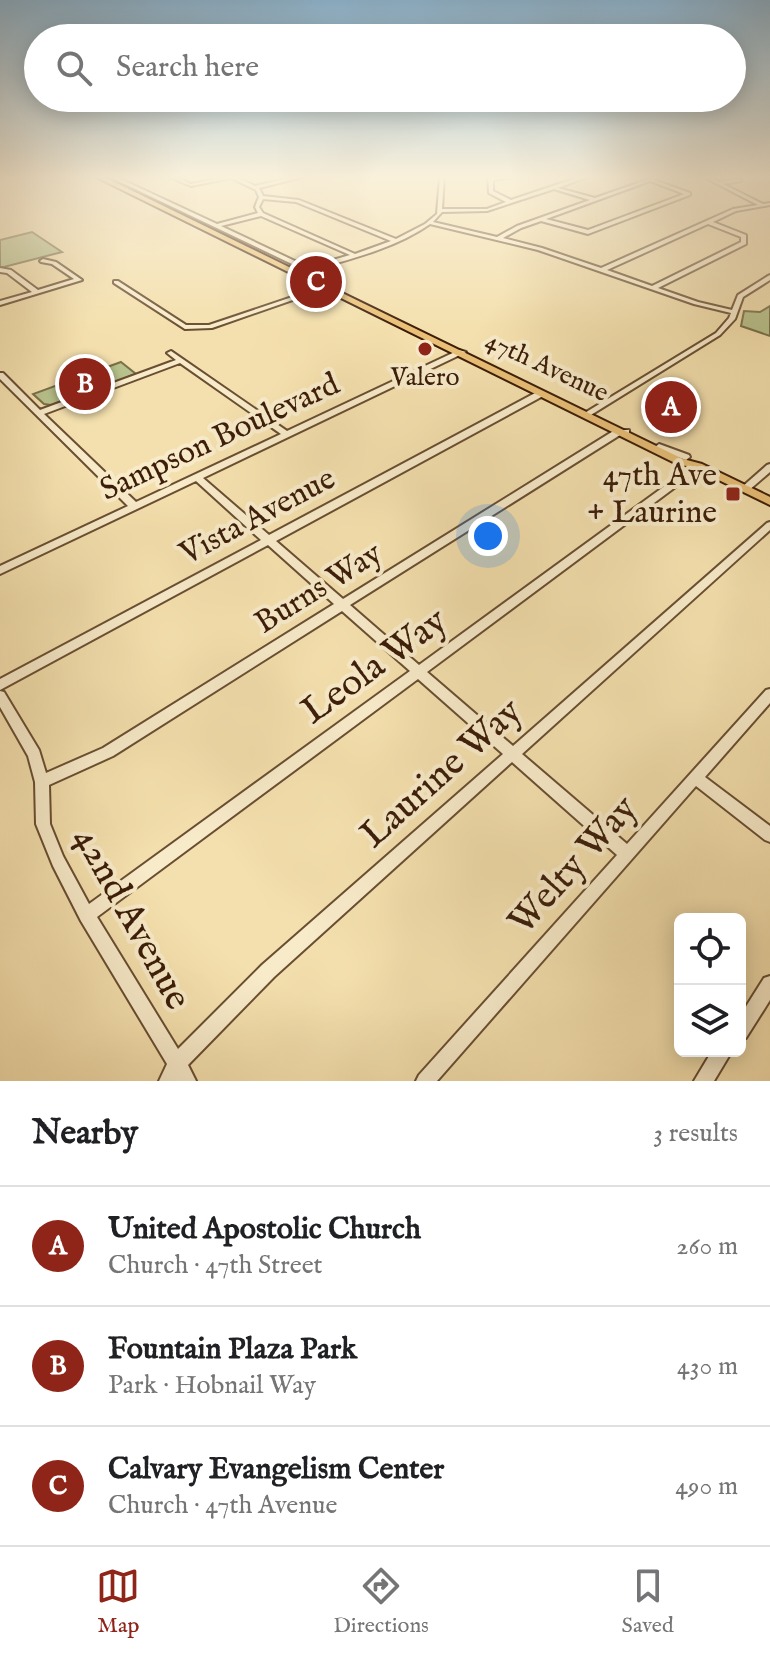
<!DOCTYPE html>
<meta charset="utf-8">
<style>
body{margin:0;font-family:"IM FELL English",serif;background:#f6f6f6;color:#202124}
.controls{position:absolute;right:24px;bottom:24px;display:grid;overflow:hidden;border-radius:12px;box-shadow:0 4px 20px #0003}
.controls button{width:72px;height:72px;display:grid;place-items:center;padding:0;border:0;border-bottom:2px solid #e0e0e0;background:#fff;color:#202124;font:40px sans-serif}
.you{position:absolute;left:488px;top:536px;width:28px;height:28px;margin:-20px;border:6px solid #fff;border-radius:50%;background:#1a73e8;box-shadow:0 0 0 12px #1a73e833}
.badge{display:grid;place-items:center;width:52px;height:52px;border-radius:50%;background:#8f2418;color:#fff;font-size:26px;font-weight:700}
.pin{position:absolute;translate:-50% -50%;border:4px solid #fff;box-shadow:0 2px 8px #0006}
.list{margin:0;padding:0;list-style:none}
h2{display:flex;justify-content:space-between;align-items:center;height:104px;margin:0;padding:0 32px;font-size:34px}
h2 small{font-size:26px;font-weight:400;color:#757577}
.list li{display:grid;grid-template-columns:52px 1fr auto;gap:24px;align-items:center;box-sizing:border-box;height:120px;padding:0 32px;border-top:2px solid #e0e0e0}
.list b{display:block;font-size:30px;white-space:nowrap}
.list p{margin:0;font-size:26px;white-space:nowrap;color:#757577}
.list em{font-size:26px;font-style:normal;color:#757577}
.icon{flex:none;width:44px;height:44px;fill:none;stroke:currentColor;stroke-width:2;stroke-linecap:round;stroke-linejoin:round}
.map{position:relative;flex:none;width:770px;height:1081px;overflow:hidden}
.search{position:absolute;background:#fff;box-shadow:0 4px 20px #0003;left:24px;right:24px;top:24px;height:88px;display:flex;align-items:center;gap:20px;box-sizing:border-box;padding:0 28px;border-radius:44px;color:#757577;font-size:30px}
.sheet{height:464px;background:#fff}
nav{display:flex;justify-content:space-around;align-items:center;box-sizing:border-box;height:112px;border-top:2px solid #e0e0e0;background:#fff;font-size:22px;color:#757577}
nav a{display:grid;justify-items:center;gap:4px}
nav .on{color:#8f2418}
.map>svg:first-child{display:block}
.green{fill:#b8c38d;stroke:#7a704b;stroke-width:2}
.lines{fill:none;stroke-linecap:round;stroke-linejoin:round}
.minor-casing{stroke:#694e32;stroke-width:4}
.major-casing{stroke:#3b1d09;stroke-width:4}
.minor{fill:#f8ebca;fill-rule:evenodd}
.major{fill:#eac077;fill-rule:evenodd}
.poi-dot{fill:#8f2418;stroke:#f8ebca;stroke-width:3}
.labels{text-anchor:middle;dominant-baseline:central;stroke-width:8;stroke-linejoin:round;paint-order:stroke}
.far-street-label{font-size:26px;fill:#3b1d09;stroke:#f8ebca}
.far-poi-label{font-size:26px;fill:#3b1d09;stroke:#f8ebca}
.street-label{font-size:32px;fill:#3b1d09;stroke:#f8ebca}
.poi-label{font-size:32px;fill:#3b1d09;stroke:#f8ebca;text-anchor:end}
.near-street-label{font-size:38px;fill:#3b1d09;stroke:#f8ebca}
</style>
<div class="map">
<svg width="770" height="1081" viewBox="0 0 770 1081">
<rect width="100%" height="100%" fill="#f4e0ae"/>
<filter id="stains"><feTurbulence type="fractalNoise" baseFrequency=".0025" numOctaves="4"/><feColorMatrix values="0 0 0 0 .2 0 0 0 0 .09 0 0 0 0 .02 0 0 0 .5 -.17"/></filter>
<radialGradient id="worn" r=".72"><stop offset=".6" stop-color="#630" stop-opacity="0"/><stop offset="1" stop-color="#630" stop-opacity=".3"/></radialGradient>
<g class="green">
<polygon points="32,232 62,252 0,268 0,240"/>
<polygon points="770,306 770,336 741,326 744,311 760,312"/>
<polygon points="121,362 136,374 51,405 44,404 33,394"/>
</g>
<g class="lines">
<g class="minor-casing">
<g id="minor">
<path d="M108,176H114L217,224L258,213L255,207L259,197L256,190L231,178L191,186L167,176H173L191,184L234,176L255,186L298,176H307L259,188L263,196L299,200L396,239L425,224L437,214L440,176H444L442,209H487L506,202L489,193L488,176H519L493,180V191L511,200L583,176H590L558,188L595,198L655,177L657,178L654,180L690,193V195L588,234L541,221L521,228L503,238L542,248L601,268L733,209L758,205L702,176H708L719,182L739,179L741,181L723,184L763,204L770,203V205L736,211L713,222L746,235V244L658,288L698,302L732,310L738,295L768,276L770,275V280L743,297L735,319L720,335L586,418L582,416L583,414L716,333L729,318L731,313L694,304L538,250L430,224C391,251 342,261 297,274L295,273V271L350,255L261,216L221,226L297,262L298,263L293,270H289L288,269L292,264ZM650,181L684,194L588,230L546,219ZM554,189L590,200L517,226L497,237L433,222L442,212L487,211ZM263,199L296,202L391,241L355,254L263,213L259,207ZM708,224L741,237V242L652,286L607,270Z"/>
<polygon points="43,259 56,262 82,280 0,305 0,301 32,292 7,273 0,272 0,268 11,270 38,290 74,279 52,264 41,262 40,261"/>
<polygon points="114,281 118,281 186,325 209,325 325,286 330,287 212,328 185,329 114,283"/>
<path d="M459,350L466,352L203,478L269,535L537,392H543V396L276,541L343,599L615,430H629V434L620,435L350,605L419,665L695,464H701L702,466L701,468L427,672L513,746L767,523L770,522V530L522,754L627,844L766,690L770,689V703L705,777L770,826V842L765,840L696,786L437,1081H416L419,1075L617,855L512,762L274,977L188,1065L196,1081H159L167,1064L81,921L53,866L36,824L35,782L28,756L0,707V691L4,692L39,750L46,773L103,748L334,604L268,545L0,690V679L261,540L196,481L0,574V566L128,506L0,379V373H3L40,410L176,360L167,353L171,351L287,431ZM180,363L281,434L136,502L44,414ZM342,611L410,671L89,904L63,856L50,824L49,785L113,756ZM418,679L503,754L262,965L178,1049L97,917Z"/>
<polygon points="659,444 689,455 690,457 686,460 656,449 655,447"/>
<polygon points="770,464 770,472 748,491 742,491 740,489 742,487 767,465"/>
<polygon points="770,976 770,1000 746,1038 740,1041 740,1016 764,978"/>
<polygon points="712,1051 732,1051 714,1081 694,1081"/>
</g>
</g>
<g class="major-casing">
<polygon id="major" points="94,176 102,176 683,459 702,464 770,497 770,505 694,468 675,463"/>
</g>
<use href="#minor" class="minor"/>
<use href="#major" class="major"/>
</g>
<linearGradient id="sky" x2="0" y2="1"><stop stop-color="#8bb6d4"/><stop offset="0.54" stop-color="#faf1db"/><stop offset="1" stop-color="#faf1db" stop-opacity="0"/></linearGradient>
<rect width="770" height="328" fill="url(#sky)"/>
<g class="poi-dot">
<circle cx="425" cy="349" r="8"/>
<rect x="725" y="486" width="16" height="16" rx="4"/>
</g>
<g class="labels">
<g class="far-street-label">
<text transform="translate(547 367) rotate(25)">47th Avenue</text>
</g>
<g class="far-poi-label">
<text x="425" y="377">Valero</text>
</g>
<g class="street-label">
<text transform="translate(220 438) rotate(-25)">Sampson Boulevard</text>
<text transform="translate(258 517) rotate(-28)">Vista Avenue</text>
<text transform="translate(319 589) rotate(-32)">Burns Way</text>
</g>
<g class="poi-label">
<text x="717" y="476">47th Ave<tspan x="717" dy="37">+ Laurine</tspan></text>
</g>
<g class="near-street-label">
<text transform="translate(375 667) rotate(-36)">Leola Way</text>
<text transform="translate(442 774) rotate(-42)">Laurine Way</text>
<text transform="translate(574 866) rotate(-48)">Welty Way</text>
<text transform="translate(131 919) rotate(61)">42nd Avenue</text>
</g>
</g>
<rect width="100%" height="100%" filter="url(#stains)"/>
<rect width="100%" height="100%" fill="url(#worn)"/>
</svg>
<div class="controls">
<button><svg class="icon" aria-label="locate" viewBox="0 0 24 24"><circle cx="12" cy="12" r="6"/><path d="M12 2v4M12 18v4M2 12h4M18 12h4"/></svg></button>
<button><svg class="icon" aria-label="layers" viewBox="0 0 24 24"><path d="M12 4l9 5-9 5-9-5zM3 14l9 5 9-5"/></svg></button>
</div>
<div class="you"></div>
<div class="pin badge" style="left:671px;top:407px">A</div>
<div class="pin badge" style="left:85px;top:384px">B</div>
<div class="pin badge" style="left:316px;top:282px">C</div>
<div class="search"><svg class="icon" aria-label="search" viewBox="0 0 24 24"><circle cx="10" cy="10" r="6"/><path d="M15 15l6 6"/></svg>Search here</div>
</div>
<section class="sheet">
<h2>Nearby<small>3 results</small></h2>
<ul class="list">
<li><span class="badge">A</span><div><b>United Apostolic Church</b><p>Church · 47th Street</p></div><em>260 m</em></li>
<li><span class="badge">B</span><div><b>Fountain Plaza Park</b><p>Park · Hobnail Way</p></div><em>430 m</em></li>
<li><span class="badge">C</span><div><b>Calvary Evangelism Center</b><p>Church · 47th Avenue</p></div><em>490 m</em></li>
</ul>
</section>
<nav>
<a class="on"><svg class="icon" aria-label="map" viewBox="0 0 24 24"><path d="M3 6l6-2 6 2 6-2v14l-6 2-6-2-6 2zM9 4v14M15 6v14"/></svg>Map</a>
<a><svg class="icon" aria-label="directions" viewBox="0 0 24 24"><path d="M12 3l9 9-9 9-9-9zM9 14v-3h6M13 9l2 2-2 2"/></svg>Directions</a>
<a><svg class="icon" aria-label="saved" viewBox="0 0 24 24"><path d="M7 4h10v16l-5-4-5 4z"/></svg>Saved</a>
</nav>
